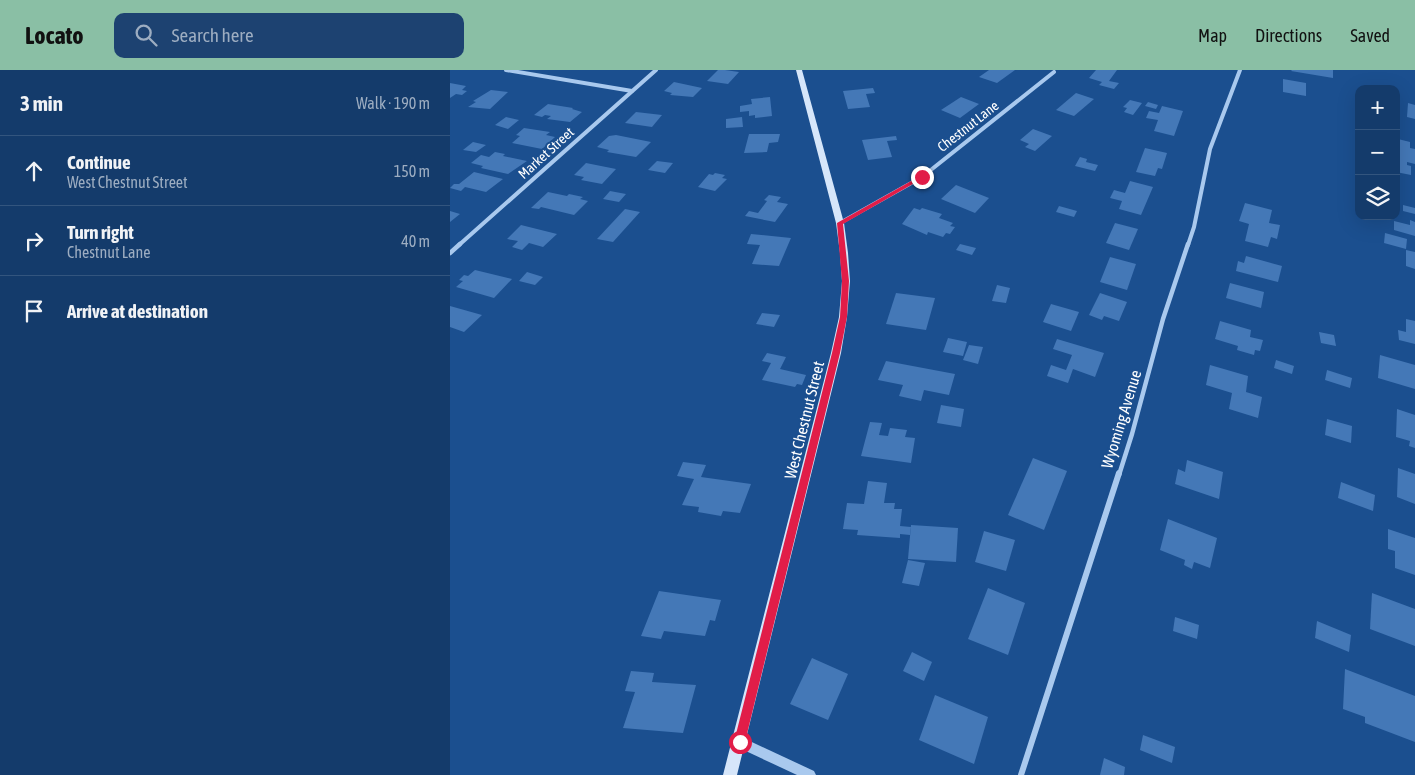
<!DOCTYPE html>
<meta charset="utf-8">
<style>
body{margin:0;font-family:"Asap Condensed",sans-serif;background:#1d4271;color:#f1f3f6}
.controls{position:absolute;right:15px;top:15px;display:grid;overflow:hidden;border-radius:10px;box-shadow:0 5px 20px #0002}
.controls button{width:45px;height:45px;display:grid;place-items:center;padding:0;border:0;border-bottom:1px solid #33557e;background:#143b6b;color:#f1f3f6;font:25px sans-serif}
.stop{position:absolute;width:15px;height:15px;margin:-11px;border:4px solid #e11d48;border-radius:50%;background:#fff}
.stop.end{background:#e11d48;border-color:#fff;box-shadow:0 1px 5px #0008}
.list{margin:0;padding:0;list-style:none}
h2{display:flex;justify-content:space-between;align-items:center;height:65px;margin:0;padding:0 20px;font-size:21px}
h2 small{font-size:16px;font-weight:400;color:#9dadc1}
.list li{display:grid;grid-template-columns:32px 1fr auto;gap:15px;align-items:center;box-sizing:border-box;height:70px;padding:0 20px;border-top:1px solid #33557e}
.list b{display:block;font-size:19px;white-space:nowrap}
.list p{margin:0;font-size:16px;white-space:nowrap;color:#9dadc1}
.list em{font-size:16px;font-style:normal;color:#9dadc1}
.icon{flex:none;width:28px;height:28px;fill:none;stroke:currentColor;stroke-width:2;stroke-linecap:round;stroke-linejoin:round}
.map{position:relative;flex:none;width:965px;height:705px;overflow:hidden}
header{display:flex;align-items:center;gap:30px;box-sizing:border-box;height:70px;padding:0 25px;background:#8abfa5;color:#111}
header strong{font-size:24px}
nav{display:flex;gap:28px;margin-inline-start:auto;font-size:18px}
.search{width:350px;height:45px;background:#1d4271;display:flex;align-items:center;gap:12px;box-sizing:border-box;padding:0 18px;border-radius:10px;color:#9dadc1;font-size:19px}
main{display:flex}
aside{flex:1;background:#143b6b}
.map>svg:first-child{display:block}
.building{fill:#4478b7}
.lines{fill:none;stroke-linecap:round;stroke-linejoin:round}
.minor-far2{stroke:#a9c9ee;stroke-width:4}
.minor-far1{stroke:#a9c9ee;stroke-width:4.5}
.minor{stroke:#a9c9ee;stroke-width:6}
.tertiary{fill:#a9c9ee;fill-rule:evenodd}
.secondary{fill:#d6e6fa;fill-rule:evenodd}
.route{fill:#e11d48}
.labels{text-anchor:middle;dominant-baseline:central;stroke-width:4;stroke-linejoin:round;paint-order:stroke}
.far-street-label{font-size:14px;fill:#fff;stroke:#1b4f8f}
.street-label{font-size:16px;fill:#fff;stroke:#1b4f8f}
</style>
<header>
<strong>Locato</strong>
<div class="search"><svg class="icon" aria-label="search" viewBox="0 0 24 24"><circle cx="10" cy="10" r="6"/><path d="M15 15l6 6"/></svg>Search here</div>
<nav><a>Map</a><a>Directions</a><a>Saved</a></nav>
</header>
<main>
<aside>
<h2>3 min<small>Walk · 190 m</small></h2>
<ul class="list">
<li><svg class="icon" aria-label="ahead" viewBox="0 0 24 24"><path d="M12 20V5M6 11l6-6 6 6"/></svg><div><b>Continue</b><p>West Chestnut Street</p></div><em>150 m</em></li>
<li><svg class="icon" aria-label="right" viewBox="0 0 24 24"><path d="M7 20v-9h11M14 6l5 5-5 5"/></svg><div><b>Turn right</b><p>Chestnut Lane</p></div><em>40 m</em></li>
<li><svg class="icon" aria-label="arrive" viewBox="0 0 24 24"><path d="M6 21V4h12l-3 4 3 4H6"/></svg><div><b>Arrive at destination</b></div></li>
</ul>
</aside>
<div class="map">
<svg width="965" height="705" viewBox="0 0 965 705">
<rect width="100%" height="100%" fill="#1b4f8f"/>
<g class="building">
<polygon points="268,0 275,0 289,2 278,14 257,11"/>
<polygon points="539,0 565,0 547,13 529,7"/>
<polygon points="646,0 667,0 659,11 669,13 664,19 649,15 652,12 639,8"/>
<polygon points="842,0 883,0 883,8 841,1"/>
<polygon points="833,9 856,13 856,26 833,22"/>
<polygon points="224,12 252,18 243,27 220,25 222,23 214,21"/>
<polygon points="0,13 16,16 12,20 17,21 12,25 6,24 0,28"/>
<polygon points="423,18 425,23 416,24 420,37 398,39 393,21"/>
<polygon points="41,20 58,22 40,39 18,37 26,32 23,31"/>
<polygon points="626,23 644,29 624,46 606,40"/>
<polygon points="320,27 322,46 305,48 305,45 299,46 299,41 290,42 290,36 302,34 301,29"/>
<polygon points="511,27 529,34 510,48 491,40"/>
<polygon points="680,30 692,33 683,45 674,42 677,38 673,37"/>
<polygon points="698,32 708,35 706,39 695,36"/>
<polygon points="958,33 965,35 965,49 957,47"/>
<polygon points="98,34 123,38 122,39 132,42 120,52 97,49 101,46 95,45 92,47 84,45"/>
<polygon points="712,36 733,41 724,66 704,61 708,50 696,48 699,41 709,43"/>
<polygon points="186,42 212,45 202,57 175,53"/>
<polygon points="56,47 69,50 58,59 45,55"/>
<polygon points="292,47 293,57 276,58 276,49"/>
<polygon points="74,58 100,62 96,65 105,67 92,79 62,73 70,66 66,65"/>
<polygon points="583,59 602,66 585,81 575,77 579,74 570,70"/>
<polygon points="299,64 330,64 328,72 319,73 317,82 294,83"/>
<polygon points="166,65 201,72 186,87 157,82 159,80 147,77 159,66"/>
<polygon points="446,66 447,70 437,71 442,87 418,90 412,70"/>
<polygon points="948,69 960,72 960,78 965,79 965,94 957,92 957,95 961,96 961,105 946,102 946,93 950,94 950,91 946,90"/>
<polygon points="23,72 36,75 26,82 13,80"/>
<polygon points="695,78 717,83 712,99 708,98 705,106 686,102"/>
<polygon points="45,82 55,84 53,86 77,91 58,104 31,98 33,96 21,93 31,85 39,87"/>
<polygon points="630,87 637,89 636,92 648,95 645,101 625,96"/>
<polygon points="207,91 223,93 215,103 198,100"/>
<polygon points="136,93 166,99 152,114 131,110 134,107 124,105"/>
<polygon points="24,102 53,109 36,122 15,117 11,121 0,118 4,114 9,114"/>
<polygon points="265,103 275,105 272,108 277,109 265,121 248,117 259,104 263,105"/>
<polygon points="680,111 703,117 691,145 669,139 672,131 660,128 664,120 675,123"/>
<polygon points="506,115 539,128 525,143 491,129"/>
<polygon points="160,121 176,124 169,132 153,129"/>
<polygon points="98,122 117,126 119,124 133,127 130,129 138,131 124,145 91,137 89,139 81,138"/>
<polygon points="319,125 331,127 327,132 338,134 325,152 295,146 299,141 308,143 317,131 314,130"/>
<polygon points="795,133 822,140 819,153 830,155 827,169 821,167 818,177 795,171 799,154 789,151"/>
<polygon points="953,135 965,138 965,144 953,141"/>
<polygon points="609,136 627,141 624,147 606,142"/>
<polygon points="464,138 470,140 472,138 492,144 489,148 503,153 500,156 505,157 500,164 496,163 493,167 478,162 477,165 452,154"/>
<polygon points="175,139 190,142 163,172 147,169"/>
<polygon points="0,141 10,144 0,152"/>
<polygon points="960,150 965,152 965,166 944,160 944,151 960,155"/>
<polygon points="665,153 688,159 679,180 656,173"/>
<polygon points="71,155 107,164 93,177 79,173 72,180 62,177 68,171 57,169"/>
<polygon points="935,163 957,169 956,179 934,173"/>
<polygon points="301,164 341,168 329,196 302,194 310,175 297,174"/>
<polygon points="510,174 526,178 522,185 506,180"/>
<polygon points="956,180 965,182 965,199 956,196"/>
<polygon points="796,186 832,196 828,212 786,201 788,191 794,193"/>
<polygon points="660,187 686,194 677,220 650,212"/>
<polygon points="25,200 62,209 44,228 6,217 13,211 9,210 14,205 18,206"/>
<polygon points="77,202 93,207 85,215 69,211"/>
<polygon points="780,213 814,222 811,238 776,228"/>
<polygon points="547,215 560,218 556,233 542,231"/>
<polygon points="446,223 485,228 476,260 436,254"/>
<polygon points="650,223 677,232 669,251 654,246 652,250 639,245"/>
<polygon points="601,234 629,242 621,261 593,252"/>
<polygon points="0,236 32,245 14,262 0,257"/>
<polygon points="312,243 330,245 324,257 306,254"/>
<polygon points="956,249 965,251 965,274 949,270 948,260 956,262"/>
<polygon points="770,251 801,260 800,267 813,270 810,281 805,280 804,285 787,280 788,276 765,269"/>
<polygon points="869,262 884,265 886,276 871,273"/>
<polygon points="498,268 517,272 513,286 493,282"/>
<polygon points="607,269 654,283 645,307 623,299 618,313 597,306 601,295 616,300 622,285 603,279"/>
<polygon points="519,275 533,277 528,294 513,290"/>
<polygon points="317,283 336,287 330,299 356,305 352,315 347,314 345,317 312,310 321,293 312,291"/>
<polygon points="930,285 965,295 965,319 928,308"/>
<polygon points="826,290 844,296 842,304 824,298"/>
<polygon points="436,291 505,304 499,325 474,320 471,331 449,326 453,315 428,310"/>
<polygon points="760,295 798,306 796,322 812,327 808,348 779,339 782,323 756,315"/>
<polygon points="877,300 902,308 900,318 875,310"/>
<polygon points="491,335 514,339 511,357 487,353"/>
<polygon points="947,339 965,345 965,378 959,376 960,371 946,367"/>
<polygon points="877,349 902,356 901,373 875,365"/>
<polygon points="420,352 432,353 429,365 438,366 440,358 457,360 455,367 465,368 461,393 411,386"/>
<polygon points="583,388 617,401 594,460 558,445"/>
<polygon points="737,390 773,402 769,429 725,414 728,399 735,402"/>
<polygon points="233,392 256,395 251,407 301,414 290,443 273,441 271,446 248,442 249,437 232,435 244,409 227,406"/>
<polygon points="948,398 965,404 965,434 947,427"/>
<polygon points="418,411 437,413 434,433 445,433 444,439 452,439 450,456 461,457 460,465 450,464 450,468 407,465 408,460 393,459 397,433 414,434"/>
<polygon points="891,412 925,425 923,441 888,428"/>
<polygon points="718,449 767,468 760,498 744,492 742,499 734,495 735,490 710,480"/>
<polygon points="461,455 508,458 506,492 458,489"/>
<polygon points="938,459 965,468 965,505 945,498 945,481 938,479"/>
<polygon points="534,461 565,470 556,501 525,492"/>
<polygon points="458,490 475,493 469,516 452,513"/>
<polygon points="538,518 575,533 558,585 518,569"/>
<polygon points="209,521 271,530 265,551 260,550 255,566 214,561 211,569 191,566"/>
<polygon points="922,523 965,539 965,576 920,559"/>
<polygon points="725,547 749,555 747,569 723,561"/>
<polygon points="867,551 901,565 899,582 865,568"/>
<polygon points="462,582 482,592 474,611 453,601"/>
<polygon points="362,588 398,604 378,650 340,634"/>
<polygon points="895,599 965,626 965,672 915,653 915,647 893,639"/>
<polygon points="181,601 204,603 202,612 246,615 233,663 173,658 185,622 175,621"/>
<polygon points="485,625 538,647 524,694 469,670"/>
<polygon points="693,665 725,677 722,693 690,680"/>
<polygon points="654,688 675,697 674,705 650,705"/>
</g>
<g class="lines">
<g class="minor-far2">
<polyline points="56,0 182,21"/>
<polyline points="390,153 472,107 604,2"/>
<polyline points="9,175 206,0"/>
<polyline points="738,175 744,157 760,79 790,0"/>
</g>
<g class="minor-far1">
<polyline points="0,183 10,174"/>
<polyline points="669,405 682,364 713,249 738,174"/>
</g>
<polyline class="minor" points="571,705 669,403"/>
<polygon class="tertiary" points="289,666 364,701 366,705 347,705 285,676 283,672 285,668"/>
<polygon class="secondary" points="346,0 352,0 394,153 398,183 400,211 397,247 391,283 287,705 273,705 381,283 389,247 392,211 390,183 386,153"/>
</g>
<polygon class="route" points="470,106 475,107 393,154 399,211 397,247 390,283 295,672 293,676 290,678 286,676 284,672 382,283 390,247 392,211 387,153"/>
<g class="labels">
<g class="far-street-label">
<text transform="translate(518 56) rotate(-38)">Chestnut Lane</text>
<text transform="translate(96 83) rotate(-42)">Market Street</text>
</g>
<g class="street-label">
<text transform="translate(671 349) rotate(-73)">Wyoming Avenue</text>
<text transform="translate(354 350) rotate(-76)">West Chestnut Street</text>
</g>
</g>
</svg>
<div class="controls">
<button>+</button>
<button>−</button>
<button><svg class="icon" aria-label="layers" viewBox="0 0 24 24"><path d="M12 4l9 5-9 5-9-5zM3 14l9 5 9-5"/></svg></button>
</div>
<div class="stop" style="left:290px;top:672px"></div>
<div class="stop end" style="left:472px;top:107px"></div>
</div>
</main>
